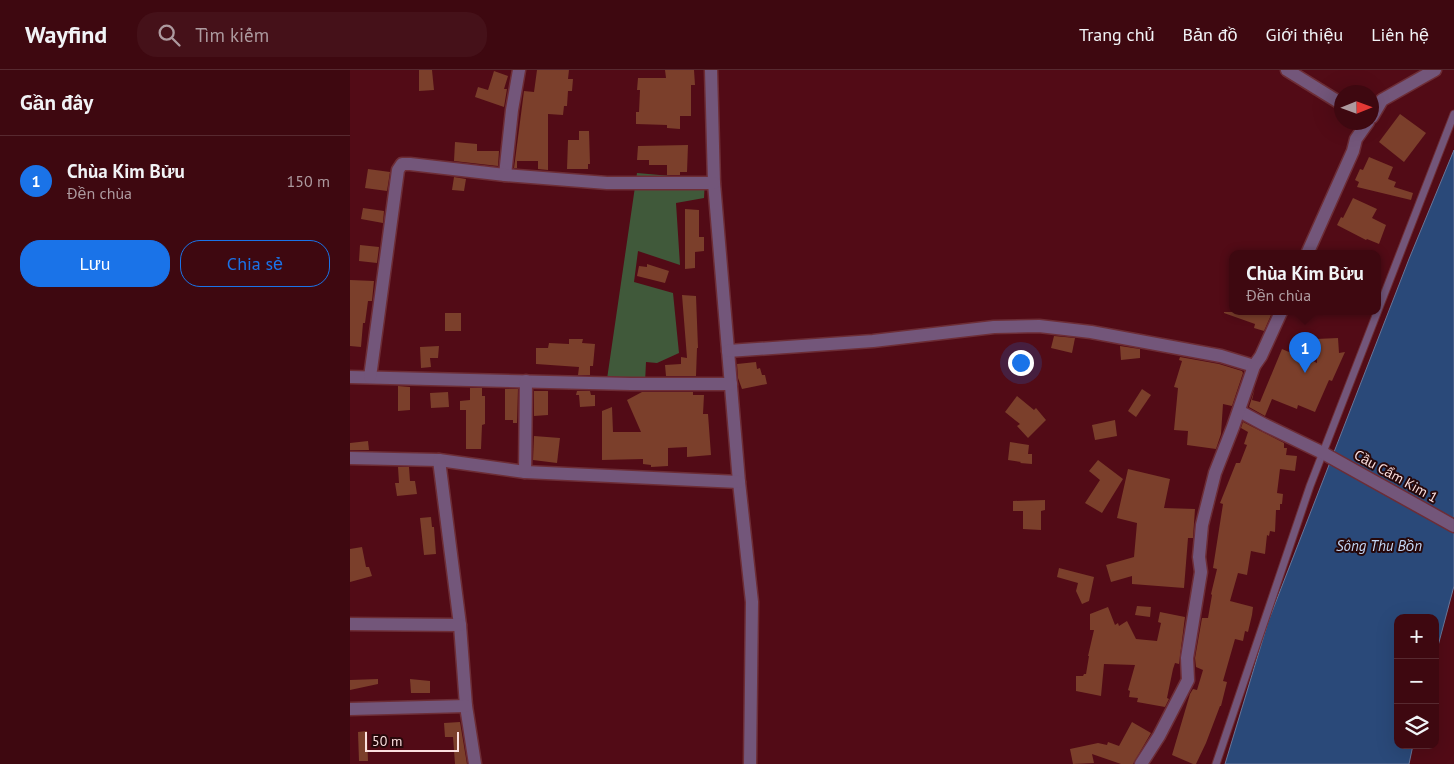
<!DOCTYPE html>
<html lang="vi">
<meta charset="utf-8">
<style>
body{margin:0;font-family:"PT Sans",sans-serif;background:#451119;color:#f1f3f6}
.controls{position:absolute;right:15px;bottom:15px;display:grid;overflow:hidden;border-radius:10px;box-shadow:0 5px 20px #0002}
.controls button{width:45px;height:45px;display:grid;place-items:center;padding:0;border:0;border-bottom:1px solid #572930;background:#3e0810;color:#f1f3f6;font:25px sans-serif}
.compass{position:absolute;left:984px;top:15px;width:45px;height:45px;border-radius:50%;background:#3e0810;box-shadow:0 5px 20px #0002;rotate:89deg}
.scale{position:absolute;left:15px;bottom:12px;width:94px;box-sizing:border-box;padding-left:5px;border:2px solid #fbdfdf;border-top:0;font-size:14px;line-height:18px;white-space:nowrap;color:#fbdfdf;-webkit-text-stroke:4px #26080a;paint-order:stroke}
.you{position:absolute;left:670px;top:292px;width:18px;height:18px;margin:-12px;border:4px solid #fff;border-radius:50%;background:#1a73e8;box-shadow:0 0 0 8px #1a73e833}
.badge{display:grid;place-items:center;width:32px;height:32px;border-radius:50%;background:#1a73e8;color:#fff;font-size:16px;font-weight:700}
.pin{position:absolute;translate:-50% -41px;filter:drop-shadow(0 1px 2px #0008)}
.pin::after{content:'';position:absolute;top:26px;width:18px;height:15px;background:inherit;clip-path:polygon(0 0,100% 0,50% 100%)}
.popup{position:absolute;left:879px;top:180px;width:152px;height:65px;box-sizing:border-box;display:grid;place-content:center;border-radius:10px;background:#3e0810;filter:drop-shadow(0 1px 4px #0005);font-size:16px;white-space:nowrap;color:#ad9a9f}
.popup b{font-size:19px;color:#f1f3f6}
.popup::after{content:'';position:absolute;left:50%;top:100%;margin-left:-10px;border:10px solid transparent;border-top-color:#3e0810}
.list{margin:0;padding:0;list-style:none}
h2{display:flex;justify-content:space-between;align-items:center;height:65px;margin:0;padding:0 20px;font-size:21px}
h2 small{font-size:16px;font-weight:400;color:#ad9a9f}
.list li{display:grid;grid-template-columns:32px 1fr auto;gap:15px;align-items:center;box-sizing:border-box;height:90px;padding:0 20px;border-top:1px solid #572930}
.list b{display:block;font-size:19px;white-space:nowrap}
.list p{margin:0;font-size:16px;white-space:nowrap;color:#ad9a9f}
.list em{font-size:16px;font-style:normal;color:#ad9a9f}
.actions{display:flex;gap:10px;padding:15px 20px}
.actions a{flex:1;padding:11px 0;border:1px solid #1a73e8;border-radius:20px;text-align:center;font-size:18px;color:#1a73e8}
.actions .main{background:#1a73e8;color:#fff}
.icon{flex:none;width:28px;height:28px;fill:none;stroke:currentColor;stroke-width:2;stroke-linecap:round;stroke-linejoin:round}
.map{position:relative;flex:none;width:1104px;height:694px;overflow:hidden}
header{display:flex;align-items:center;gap:30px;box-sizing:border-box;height:70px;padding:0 25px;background:#3e0810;border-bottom:1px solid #572930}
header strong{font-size:24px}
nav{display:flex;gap:28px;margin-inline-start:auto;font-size:18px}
.search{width:350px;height:45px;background:#451119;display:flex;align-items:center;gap:12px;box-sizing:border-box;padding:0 18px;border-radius:20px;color:#ad9a9f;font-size:19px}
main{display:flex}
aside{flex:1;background:#3e0810}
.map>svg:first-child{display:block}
.green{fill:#40593a}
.water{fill:#2a4979;stroke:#697698}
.building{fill:#7b3f2b}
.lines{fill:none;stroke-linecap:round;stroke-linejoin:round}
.lane-casing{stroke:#6d2d36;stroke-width:9}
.street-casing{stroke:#6d2d36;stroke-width:15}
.lane{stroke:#73567a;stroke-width:7}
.street{stroke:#73567a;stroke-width:12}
.labels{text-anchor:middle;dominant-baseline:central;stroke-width:4;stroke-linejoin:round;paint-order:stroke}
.street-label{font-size:14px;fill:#fbdfdf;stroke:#26080a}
.water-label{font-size:15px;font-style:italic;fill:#c3d7f6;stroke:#26080a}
</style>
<header>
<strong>Wayfind</strong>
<div class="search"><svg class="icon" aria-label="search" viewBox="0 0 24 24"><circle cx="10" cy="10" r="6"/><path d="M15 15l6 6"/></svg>Tìm kiếm</div>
<nav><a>Trang chủ</a><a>Bản đồ</a><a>Giới thiệu</a><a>Liên hệ</a></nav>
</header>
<main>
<aside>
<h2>Gần đây<small></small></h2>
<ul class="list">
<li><span class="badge">1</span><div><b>Chùa Kim Bửu</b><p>Đền chùa</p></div><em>150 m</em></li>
</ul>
<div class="actions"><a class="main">Lưu</a><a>Chia sẻ</a></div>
</aside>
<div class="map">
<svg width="1104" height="694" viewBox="0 0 1104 694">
<rect width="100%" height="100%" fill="#520b16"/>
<polygon class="green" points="287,103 355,109 354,128 326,133 330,195 288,181 284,212 323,223 329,283 307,293 296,292 295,313 257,309"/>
<polygon class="water" points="1104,80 1104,516 1085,587 1085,548 1048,548 1048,675 1063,675 1059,694 875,694 918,552 1059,189"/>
<g class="building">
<polygon points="69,0 82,0 84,20 69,21"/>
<polygon points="187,0 219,0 218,9 223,9 222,21 218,21 217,36 214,36 213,45 198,44 198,100 188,99 188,91 167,91 167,98 164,98 174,21 184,22"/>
<polygon points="315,0 344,0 345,15 341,15 341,46 330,46 330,59 317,58 317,55 286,54 286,42 289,42 290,20 287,20 288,8 316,8"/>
<polygon points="144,1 158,6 154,19 157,19 154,37 125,27 128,17 138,20"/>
<polygon points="1050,44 1076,63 1054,92 1029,72"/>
<polygon points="229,61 239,61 240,94 238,94 238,99 217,99 218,70 229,70"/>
<polygon points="105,72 127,74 127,81 149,81 148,96 104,91"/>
<polygon points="338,75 337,102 330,102 330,105 317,105 317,95 299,95 299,90 287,90 288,76"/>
<polygon points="1019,87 1043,97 1038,109 1046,112 1044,117 1063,123 1061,130 1007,117 1009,112 1005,110 1010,99 1013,100"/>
<polygon points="18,99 40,102 37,121 15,118"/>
<polygon points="104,107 116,109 114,121 102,120"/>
<polygon points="1003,128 1027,139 1022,148 1036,155 1029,174 1017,169 1016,170 987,155 991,147 993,148"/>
<polygon points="13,138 34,141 33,153 11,149"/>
<polygon points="335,139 349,140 349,167 354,167 354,181 345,182 345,198 335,199"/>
<polygon points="10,175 29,177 27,193 9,191"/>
<polygon points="297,194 319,201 315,213 287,206 289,196 297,197"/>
<polygon points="0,210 24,211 22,231 18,231 15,253 13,253 11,277 0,276"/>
<polygon points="332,225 346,226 348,278 347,278 346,306 316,306 315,295 331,294 331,287 337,288"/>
<polygon points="874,242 909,242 921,245 914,261 904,258 905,254 874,243"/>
<rect x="95" y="243" width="16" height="18"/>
<polygon points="704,266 725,268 722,283 701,278"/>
<polygon points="988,268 989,283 995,282 982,311 979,310 965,342 948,335 947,339 922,329 915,346 899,337 905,318 902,330 910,332 932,279 946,285 947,283 967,293 966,269"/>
<polygon points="219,269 233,269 232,273 245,274 243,296 240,296 240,305 228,305 229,297 186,294 186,278 198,278 199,273 219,274"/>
<polygon points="89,276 88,288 80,288 81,297 71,298 70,277"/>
<polygon points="770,276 790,279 790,288 771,290"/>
<polygon points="830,287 869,294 892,301 893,303 882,336 873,334 871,364 866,379 837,375 838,361 824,360 828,318 824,317 832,291 829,290"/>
<polygon points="406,292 407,299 410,298 412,305 415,305 417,314 392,319 388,308 387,294"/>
<polygon points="48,316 60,317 60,340 48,341"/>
<polygon points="120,318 132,318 132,326 135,326 135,354 132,355 131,379 116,379 116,340 110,340 110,331 120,330"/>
<polygon points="155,319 168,319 167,353 163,353 163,350 155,350"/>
<polygon points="792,319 801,325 786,347 778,341"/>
<polygon points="184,321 198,321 198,345 184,346"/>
<polygon points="227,321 240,321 241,325 245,325 245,336 230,337 229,325 226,325"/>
<polygon points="98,322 99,337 81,338 80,323"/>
<polygon points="292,322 343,322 343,325 354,325 353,344 358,344 361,385 337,387 337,377 318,378 318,396 301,397 301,395 293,394 293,389 252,390 252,341 262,337 263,362 291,362 277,330"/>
<polygon points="667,326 684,340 686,338 696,350 678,368 667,356 670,354 655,342"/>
<polygon points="765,350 767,366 745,370 742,355"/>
<polygon points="893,352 934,373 934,378 937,378 936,385 947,386 945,401 930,399 927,423 933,424 932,434 930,434 930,440 926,440 925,462 920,461 919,466 917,465 915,484 901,481 897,505 888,503 880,531 903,537 902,545 898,562 895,561 893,571 885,569 873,611 877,612 871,636 870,636 856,673 846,694 843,694 822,685 840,624 843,619 847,620 853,600 846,597 845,588 852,548 858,548 862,525 861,524 867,499 863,498 873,434 870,433 886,393 890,393 897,375 894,374 898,362 891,358"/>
<polygon points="184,366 210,368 207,393 183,390"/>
<polygon points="18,371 19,380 0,380 0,373"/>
<polygon points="660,372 679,375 678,384 682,384 682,394 670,393 671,392 658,390"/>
<polygon points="748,390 773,409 752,443 735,433 750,410 739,401"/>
<polygon points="48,397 59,397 60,411 65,411 67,424 47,426 45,413 49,413"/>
<polygon points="778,399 820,409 814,438 845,439 843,468 838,468 834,518 782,514 782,506 761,512 756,495 784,487 787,453 767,448"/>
<polygon points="695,430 695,440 691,441 691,460 673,459 673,441 663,441 663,431"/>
<polygon points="81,447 82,457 84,457 86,484 74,485 70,448"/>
<polygon points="12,477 16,497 19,497 22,506 0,512 0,479"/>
<polygon points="709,498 744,507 739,531 732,534 726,521 728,513 707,507"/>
<polygon points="787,536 801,537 800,547 785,545"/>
<polygon points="758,537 765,555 768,553 769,556 777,551 786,569 807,571 811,553 808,552 810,542 835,547 829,594 825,593 823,599 817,628 819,629 815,637 787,632 788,628 779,627 780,621 778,620 785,595 754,594 751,626 726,621 726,606 733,606 734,604 736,604 739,586 738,586 744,560 740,560 740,544"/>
<polygon points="28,609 28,614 0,620 0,610"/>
<polygon points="60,609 80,611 80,623 61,623"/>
<polygon points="110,652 117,694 105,694 103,667 95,667 94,653"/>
<polygon points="782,652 801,663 783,694 771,694 742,684 744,693 723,694 720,679 748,673 757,675 758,672 769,676"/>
<polygon points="17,661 18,691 9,691 8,662"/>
</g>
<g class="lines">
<g class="lane-casing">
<polyline id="lane" points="866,694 960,416 1104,44"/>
</g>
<g class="street-casing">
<g id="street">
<polyline points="361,0 364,113 389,412 402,532 400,694"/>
<polyline points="937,0 992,34"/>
<polyline points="1022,47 1032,30 1085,0"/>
<polyline points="155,105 162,40 169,0"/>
<polyline points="957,184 1003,81 1006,69 1018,52"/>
<polyline points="378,281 523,271 644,257 689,256 741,262 871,286 904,296"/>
<polyline points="0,307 281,314 381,314"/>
<polyline points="20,307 48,100 52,94 60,94 155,105 257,113 364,113"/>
<polyline points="889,341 915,355 973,383 1104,456"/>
<polyline points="0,388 89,390 175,402 389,412"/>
<polyline points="89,390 110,555 116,636 125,694"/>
<polyline points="175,402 176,311"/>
<polyline points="0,554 110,555"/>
<polyline points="0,639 116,636"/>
<polyline points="791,694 809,666 838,610 837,588 851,502 849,487 852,455 865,403 883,357 904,296 911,286 931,242"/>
</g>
</g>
<use href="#lane" class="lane"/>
<use href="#street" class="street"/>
</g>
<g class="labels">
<g class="street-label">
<text transform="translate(1046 406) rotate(29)">Cầu Cẩm Kim 1</text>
</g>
<g class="water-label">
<text x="1029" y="475">Sông Thu Bồn</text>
</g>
</g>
</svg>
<div class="controls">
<button>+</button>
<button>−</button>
<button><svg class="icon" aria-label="layers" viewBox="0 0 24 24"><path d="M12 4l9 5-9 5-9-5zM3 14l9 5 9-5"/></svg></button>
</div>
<svg class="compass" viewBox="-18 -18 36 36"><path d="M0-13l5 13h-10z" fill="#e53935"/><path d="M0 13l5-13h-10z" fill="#ad9a9f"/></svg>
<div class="scale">50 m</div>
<div class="you"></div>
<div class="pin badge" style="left:955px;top:303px">1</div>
<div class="popup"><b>Chùa Kim Bửu</b>Đền chùa</div>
</div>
</main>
